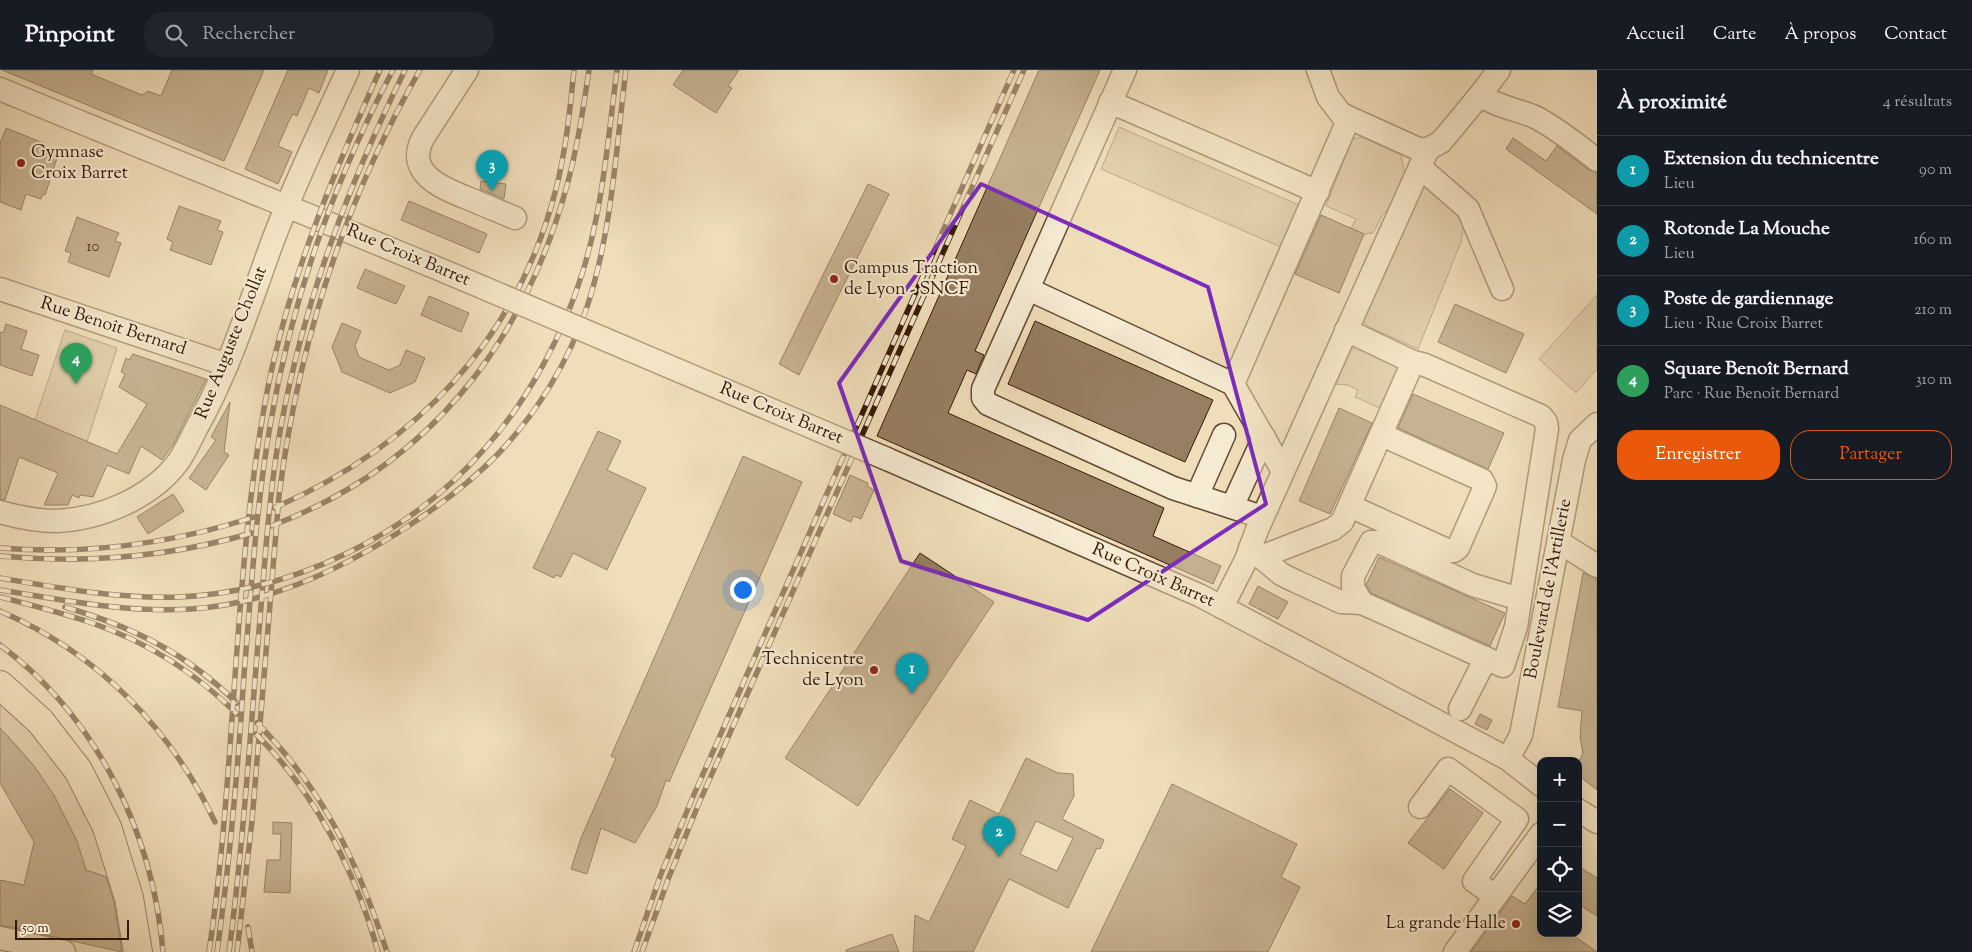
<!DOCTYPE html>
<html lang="fr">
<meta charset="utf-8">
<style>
body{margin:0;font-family:"Sorts Mill Goudy",serif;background:#20242c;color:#f1f3f6}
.controls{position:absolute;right:15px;bottom:15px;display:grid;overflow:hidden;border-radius:10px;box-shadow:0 5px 20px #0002}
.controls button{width:45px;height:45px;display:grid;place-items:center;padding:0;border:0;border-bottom:1px solid #363941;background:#171b24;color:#f1f3f6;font:25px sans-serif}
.scale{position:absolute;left:15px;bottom:12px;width:114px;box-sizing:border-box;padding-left:5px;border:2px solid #341903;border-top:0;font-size:14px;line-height:18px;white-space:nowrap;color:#341903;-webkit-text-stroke:4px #f5ead2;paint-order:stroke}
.you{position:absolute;left:742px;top:519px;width:18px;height:18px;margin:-12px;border:4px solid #fff;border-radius:50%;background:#1a73e8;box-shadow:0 0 0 8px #1a73e833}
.badge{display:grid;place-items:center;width:32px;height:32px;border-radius:50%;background:#ea580c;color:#fff;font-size:16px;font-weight:700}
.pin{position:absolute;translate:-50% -41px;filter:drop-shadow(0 1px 2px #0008)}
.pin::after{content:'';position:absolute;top:26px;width:18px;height:15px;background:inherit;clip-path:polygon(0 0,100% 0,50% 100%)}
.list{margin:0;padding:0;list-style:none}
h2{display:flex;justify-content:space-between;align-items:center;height:65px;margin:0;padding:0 20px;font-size:21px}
h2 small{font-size:16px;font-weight:400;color:#9ea1a6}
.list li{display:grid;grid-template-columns:32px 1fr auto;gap:15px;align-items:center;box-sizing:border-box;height:70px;padding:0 20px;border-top:1px solid #363941}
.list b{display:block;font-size:19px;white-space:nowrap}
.list p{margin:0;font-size:16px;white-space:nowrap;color:#9ea1a6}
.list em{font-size:16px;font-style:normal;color:#9ea1a6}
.actions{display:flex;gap:10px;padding:15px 20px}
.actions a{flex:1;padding:11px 0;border:1px solid #ea580c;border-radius:20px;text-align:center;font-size:18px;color:#ea580c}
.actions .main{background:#ea580c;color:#fff}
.icon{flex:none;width:28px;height:28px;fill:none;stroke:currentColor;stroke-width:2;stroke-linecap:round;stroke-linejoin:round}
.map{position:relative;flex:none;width:1597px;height:882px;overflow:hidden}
header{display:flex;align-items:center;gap:30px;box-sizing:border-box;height:70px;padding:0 25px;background:#171b24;border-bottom:1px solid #363941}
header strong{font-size:24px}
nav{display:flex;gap:28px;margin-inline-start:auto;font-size:18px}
.search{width:350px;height:45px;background:#20242c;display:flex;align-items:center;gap:12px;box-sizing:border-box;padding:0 18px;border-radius:20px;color:#9ea1a6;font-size:19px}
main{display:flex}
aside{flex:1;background:#171b24}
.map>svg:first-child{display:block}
.green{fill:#d0bd9b;stroke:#826b4f}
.building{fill:#967f62;stroke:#341903;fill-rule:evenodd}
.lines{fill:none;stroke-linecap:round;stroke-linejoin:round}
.minor-casing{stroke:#634a31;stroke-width:25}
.major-casing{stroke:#341903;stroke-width:30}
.minor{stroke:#f5ead2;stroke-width:22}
.major{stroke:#f0deba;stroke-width:28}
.rail-casing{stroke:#341903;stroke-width:5.5}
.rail{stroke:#f5ead2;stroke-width:4;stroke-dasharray:11;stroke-linecap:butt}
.minor-bridge-casing{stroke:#634a31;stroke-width:25;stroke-linecap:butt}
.minor-bridge{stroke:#f5ead2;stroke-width:22}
.marked{fill:none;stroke:#7b2cbf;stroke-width:4;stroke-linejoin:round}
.poi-dot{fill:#8f2418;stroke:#f5ead2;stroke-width:2}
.labels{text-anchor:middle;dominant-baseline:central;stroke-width:4.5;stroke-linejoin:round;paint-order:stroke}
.number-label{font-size:15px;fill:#4c321b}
.poi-label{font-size:18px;fill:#341903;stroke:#f5ead2;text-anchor:start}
.street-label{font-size:18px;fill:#341903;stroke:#f5ead2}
</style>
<header>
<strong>Pinpoint</strong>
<div class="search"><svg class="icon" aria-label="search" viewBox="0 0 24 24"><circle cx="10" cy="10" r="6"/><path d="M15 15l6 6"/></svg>Rechercher</div>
<nav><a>Accueil</a><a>Carte</a><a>À propos</a><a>Contact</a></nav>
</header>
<main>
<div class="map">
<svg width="1597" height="882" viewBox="0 0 1597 882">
<rect width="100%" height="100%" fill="#f0deba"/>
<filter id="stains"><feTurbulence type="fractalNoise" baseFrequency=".004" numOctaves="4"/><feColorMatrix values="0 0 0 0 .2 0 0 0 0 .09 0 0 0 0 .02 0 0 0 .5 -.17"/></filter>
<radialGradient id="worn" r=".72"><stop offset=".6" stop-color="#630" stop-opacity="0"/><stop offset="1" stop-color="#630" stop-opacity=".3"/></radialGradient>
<g class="green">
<polygon points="1119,57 1299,135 1281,177 1101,99"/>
<polygon points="1362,67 1401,85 1405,105 1390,138 1383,144 1373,163 1364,164 1351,158 1356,149 1326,136 1352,69"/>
<path d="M1422,117C1433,120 1459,140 1462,151C1464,158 1462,165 1461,172L1418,279L1367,256L1361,248Z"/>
<polygon points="1597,225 1597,299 1576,323 1539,289"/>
<polygon points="65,260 117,278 87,372 35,350"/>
<polygon points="1358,275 1405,297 1386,341 1355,327 1358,320 1348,315 1335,314 1351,280"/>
<path d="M0,628L13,639L62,697L87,742L113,809L86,800C69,746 41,698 0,658Z"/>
</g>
<g class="building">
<polygon points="2,0 93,0 91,4 142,25 148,21 161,26 172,0 264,0 224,91"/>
<polygon points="288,0 328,0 319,23 309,18 297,46 293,44 288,53 278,76 292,82 278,114 245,99"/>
<polygon points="683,0 739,0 728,16 732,18 716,43 673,15"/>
<polygon points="1039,0 1100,0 975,281 984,285 976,304 967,300 948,343 1164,438 1153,466 1221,496 1213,514 877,366"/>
<polygon points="6,58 46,74 44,80 58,85 45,125 43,124 41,129 26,124 21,140 0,132 0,73"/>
<polygon points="1513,68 1546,91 1557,76 1589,100 1597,103 1597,144 1506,79"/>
<polygon points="481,111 506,114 504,129 480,119"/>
<polygon points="868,114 889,124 799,305 779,294"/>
<polygon points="409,131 487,164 479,183 401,150"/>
<polygon points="179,136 221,151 217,160 223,162 211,195 170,180 173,172 167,169"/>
<polygon points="1321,145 1364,164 1339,223 1295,204"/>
<polygon points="77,147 119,163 115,171 121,173 109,207 68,192 71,183 65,181"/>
<polygon points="365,199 405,216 396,234 357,218"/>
<polygon points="429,226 469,243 461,262 421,245"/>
<polygon points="1455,234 1524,264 1506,303 1438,272"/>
<polygon points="1035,251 1213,330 1185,392 1008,314"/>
<polygon points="342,253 361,261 355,276 359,287 389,300 400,295 406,280 425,288 415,312 390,323 342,302 332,277"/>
<polygon points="6,254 27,261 21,279 39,285 32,306 0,295 0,262 3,263"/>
<polygon points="133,284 206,309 174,373 162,390 141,376 129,404 107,395 93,427 80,425 79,428 72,425 68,435 44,435 58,403 19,387 5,430 0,429 0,335 117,384 147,334 119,317 125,304 121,302 126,288 129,290"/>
<polygon points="1413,324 1504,363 1488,399 1398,358"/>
<polygon points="230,332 224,382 229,385 206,420 189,408 216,370 211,367"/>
<polygon points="1339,338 1372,353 1330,444 1299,431"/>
<polygon points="598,361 621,371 607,400 646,418 607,500 573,483 561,507 556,505 554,508 533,498"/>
<polygon points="743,386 802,412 669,712 666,710 657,736 635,773 601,758 587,804 571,799 581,768 616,688 611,686"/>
<polygon points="850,405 868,413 867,416 874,420 861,449 853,446 851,452 833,444"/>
<polygon points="173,424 184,441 148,464 137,447"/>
<polygon points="920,483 994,532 858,736 785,688"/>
<polygon points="1379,487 1505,543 1490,576 1371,523 1366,515"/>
<polygon points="1583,503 1597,509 1597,720 1578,705 1578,693 1583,683 1580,667 1582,641 1558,637"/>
<polygon points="1258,516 1288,532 1278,549 1249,534"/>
<polygon points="1480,644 1492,650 1487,660 1475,654"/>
<polygon points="0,658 34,696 54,725 77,771 86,800 106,807 114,832 122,882 0,855 0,810 24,815 34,772 0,713"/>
<path d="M1026,688L1058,703L1073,704L1074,726L1062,749L1104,770L1100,779L1097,778L1068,838L1009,809L973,882H913L915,845L929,852L966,776L952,769L970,730L999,744ZM1036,751L1073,768L1057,801L1020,784Z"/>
<polygon points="1172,714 1297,774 1281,807 1300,817 1268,882 1091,882"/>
<polygon points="1450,719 1483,743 1444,799 1408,773"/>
<polygon points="273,752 292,753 290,823 264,822 267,790 280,790 281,764 273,764"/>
<polygon points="1578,796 1597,808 1597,846 1578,834"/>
<polygon points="1541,813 1541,863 1570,863 1597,882 1471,882 1512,826 1525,834"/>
<polygon points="892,864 899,882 846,882 846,880"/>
</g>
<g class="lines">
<g class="minor-casing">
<g id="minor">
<path d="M467,0L423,68C404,105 445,119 472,130C486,136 501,142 515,148"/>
<polyline points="1125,0 1028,219 1233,314"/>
<polyline points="1318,0 1328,27 1341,44 1416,78 1426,80 1441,72 1480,25"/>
<path d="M1499,0L1480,25C1497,37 1517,39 1535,47C1557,58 1577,75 1597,90"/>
<path d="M0,19C161,86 324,150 484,218"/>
<polyline points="1110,32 1318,122"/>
<polyline points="1420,97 1468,139 1502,219"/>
<polyline points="0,219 227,295"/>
<polyline points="1028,219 983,319 983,328 988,334 1173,418 1262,447"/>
<polyline points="887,389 1201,526 1508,689 1541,715"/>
<polyline points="1283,401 1233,314 1349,48"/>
<polyline points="1197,426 1224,365"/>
<polyline points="1350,436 1449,481 1454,481 1458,478 1483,421 1485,416 1482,410 1382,365"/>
<polyline points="1232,437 1264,367"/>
<path d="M0,442C18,447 37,451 56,451C101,449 151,428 178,392C185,382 191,369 196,359C229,300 249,236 272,173C294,114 322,57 348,0"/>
<polyline points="1559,472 1597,496"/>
<polyline points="1250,478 1281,504 1295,511 1341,532 1362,533 1503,596 1516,557 1547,359 1546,352 1541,346 1425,295 1413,292"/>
<polyline points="1261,487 1333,459 1342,452 1413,292 1346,260"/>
<polyline points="1362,533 1353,518 1353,506 1371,472 1379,472 1473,515 1520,529"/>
<polyline points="1222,537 1246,490 1257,460 1428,79"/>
<polyline points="1460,639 1486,588"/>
<polyline points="1508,689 1521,665 1574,390 1580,370 1597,354"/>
<polyline points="1420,737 1448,699 1517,749 1474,811 1495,826"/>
<polyline points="1578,740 1597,752"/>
<polyline points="0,868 64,882"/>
<polyline points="1455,882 1541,764"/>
</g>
</g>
<g class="major-casing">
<polyline id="major" points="0,615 40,651 78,700 107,757 129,828 138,882"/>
</g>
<use href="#minor" class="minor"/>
<use href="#major" class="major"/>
<g class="rail-casing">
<g id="rail">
<path d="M274,438C415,376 517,271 556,119C566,80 570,40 574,0"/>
<path d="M271,456C426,398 522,276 566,119C577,80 583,40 589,0"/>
<path d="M0,478C87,485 171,474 254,447"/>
<path d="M0,486C86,494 170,487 252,463"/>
<path d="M0,508C59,518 118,529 178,527C294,522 411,465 487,376C529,328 563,265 582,204C603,138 608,68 617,0"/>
<path d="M0,520C64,530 126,543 191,539C266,534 333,503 396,464C432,441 468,415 498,384C537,343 569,291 587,237C612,161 616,79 626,0"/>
<path d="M0,527C31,535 62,543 92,553C147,572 196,603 237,644"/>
<path d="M65,537C133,557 186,583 237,633"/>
<path d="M0,541C97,583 170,657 215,752"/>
<path d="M0,575C97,647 153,763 163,882"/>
<path d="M257,653C324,720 358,793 387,882"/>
<path d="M256,664C315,723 356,802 378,882"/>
<polyline points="248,857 252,882"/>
<path d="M209,882C237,695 232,503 268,317C290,207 334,102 380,0"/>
<path d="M217,882C230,790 238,698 244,605C251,522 256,438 270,356C291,232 334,111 393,0"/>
<path d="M229,882C244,768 251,652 261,537C266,477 270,416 281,356C304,231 349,114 405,0"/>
<path d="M237,882L252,751L279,426C298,275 344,132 420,0"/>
<polyline points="634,882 661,804 692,729 1014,0"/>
<polyline points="642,882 669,807 699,733 1024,0"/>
</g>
</g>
<use href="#rail" class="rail"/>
<g class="minor-bridge-casing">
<polyline id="minor-bridge" points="484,218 887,389"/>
</g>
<use href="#minor-bridge" class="minor-bridge"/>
</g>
<path d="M0 0H1597V882H0ZM981,114L1208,217L1266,434L1088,550L901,491L839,313Z" fill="#f0deba" fill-opacity=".55" fill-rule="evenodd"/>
<path class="marked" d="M981,114L1208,217L1266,434L1088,550L901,491L839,313Z"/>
<g class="poi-dot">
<circle cx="21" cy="93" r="5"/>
<circle cx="834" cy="209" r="5"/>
<circle cx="874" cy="600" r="5"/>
<circle cx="1516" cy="854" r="5"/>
</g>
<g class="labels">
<g class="number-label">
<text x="93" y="177">10</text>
</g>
<g class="poi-label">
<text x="31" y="83">Gymnase<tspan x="31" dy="21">Croix Barret</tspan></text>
<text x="844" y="199">Campus Traction<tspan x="844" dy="21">de Lyon - SNCF</tspan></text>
<text x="864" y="590" text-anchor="end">Technicentre<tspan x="864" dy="21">de Lyon</tspan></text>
<text x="1506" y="854" text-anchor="end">La grande Halle</text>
</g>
<g class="street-label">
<text transform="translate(408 186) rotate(23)">Rue Croix Barret</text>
<text transform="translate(113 257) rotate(18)">Rue Benoît Bernard</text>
<text transform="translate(232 273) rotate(-68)">Rue Auguste Chollat</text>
<text transform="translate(781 344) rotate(23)">Rue Croix Barret</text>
<text transform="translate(1153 506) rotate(24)">Rue Croix Barret</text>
<text transform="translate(1549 519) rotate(-79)">Boulevard de l'Artillerie</text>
</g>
</g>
<rect width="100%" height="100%" filter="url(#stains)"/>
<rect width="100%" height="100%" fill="url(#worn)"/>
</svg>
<div class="controls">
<button>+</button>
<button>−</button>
<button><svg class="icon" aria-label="locate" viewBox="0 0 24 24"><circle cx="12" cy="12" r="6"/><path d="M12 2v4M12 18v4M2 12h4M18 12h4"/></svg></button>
<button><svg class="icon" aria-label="layers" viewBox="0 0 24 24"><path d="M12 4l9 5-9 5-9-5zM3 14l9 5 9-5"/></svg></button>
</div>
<div class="scale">50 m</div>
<div class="you"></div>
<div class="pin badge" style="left:912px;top:624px;background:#0f9aa8">1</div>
<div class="pin badge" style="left:999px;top:787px;background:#0f9aa8">2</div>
<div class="pin badge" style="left:492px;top:121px;background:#0f9aa8">3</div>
<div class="pin badge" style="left:76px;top:314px;background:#2e9e5b">4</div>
</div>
<aside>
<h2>À proximité<small>4 résultats</small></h2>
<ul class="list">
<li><span class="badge" style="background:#0f9aa8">1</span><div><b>Extension du technicentre</b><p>Lieu</p></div><em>90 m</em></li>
<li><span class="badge" style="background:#0f9aa8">2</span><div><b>Rotonde La Mouche</b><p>Lieu</p></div><em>160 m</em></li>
<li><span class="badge" style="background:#0f9aa8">3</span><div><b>Poste de gardiennage</b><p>Lieu · Rue Croix Barret</p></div><em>210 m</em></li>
<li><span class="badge" style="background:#2e9e5b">4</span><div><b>Square Benoît Bernard</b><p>Parc · Rue Benoît Bernard</p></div><em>310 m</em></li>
</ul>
<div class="actions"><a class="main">Enregistrer</a><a>Partager</a></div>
</aside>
</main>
